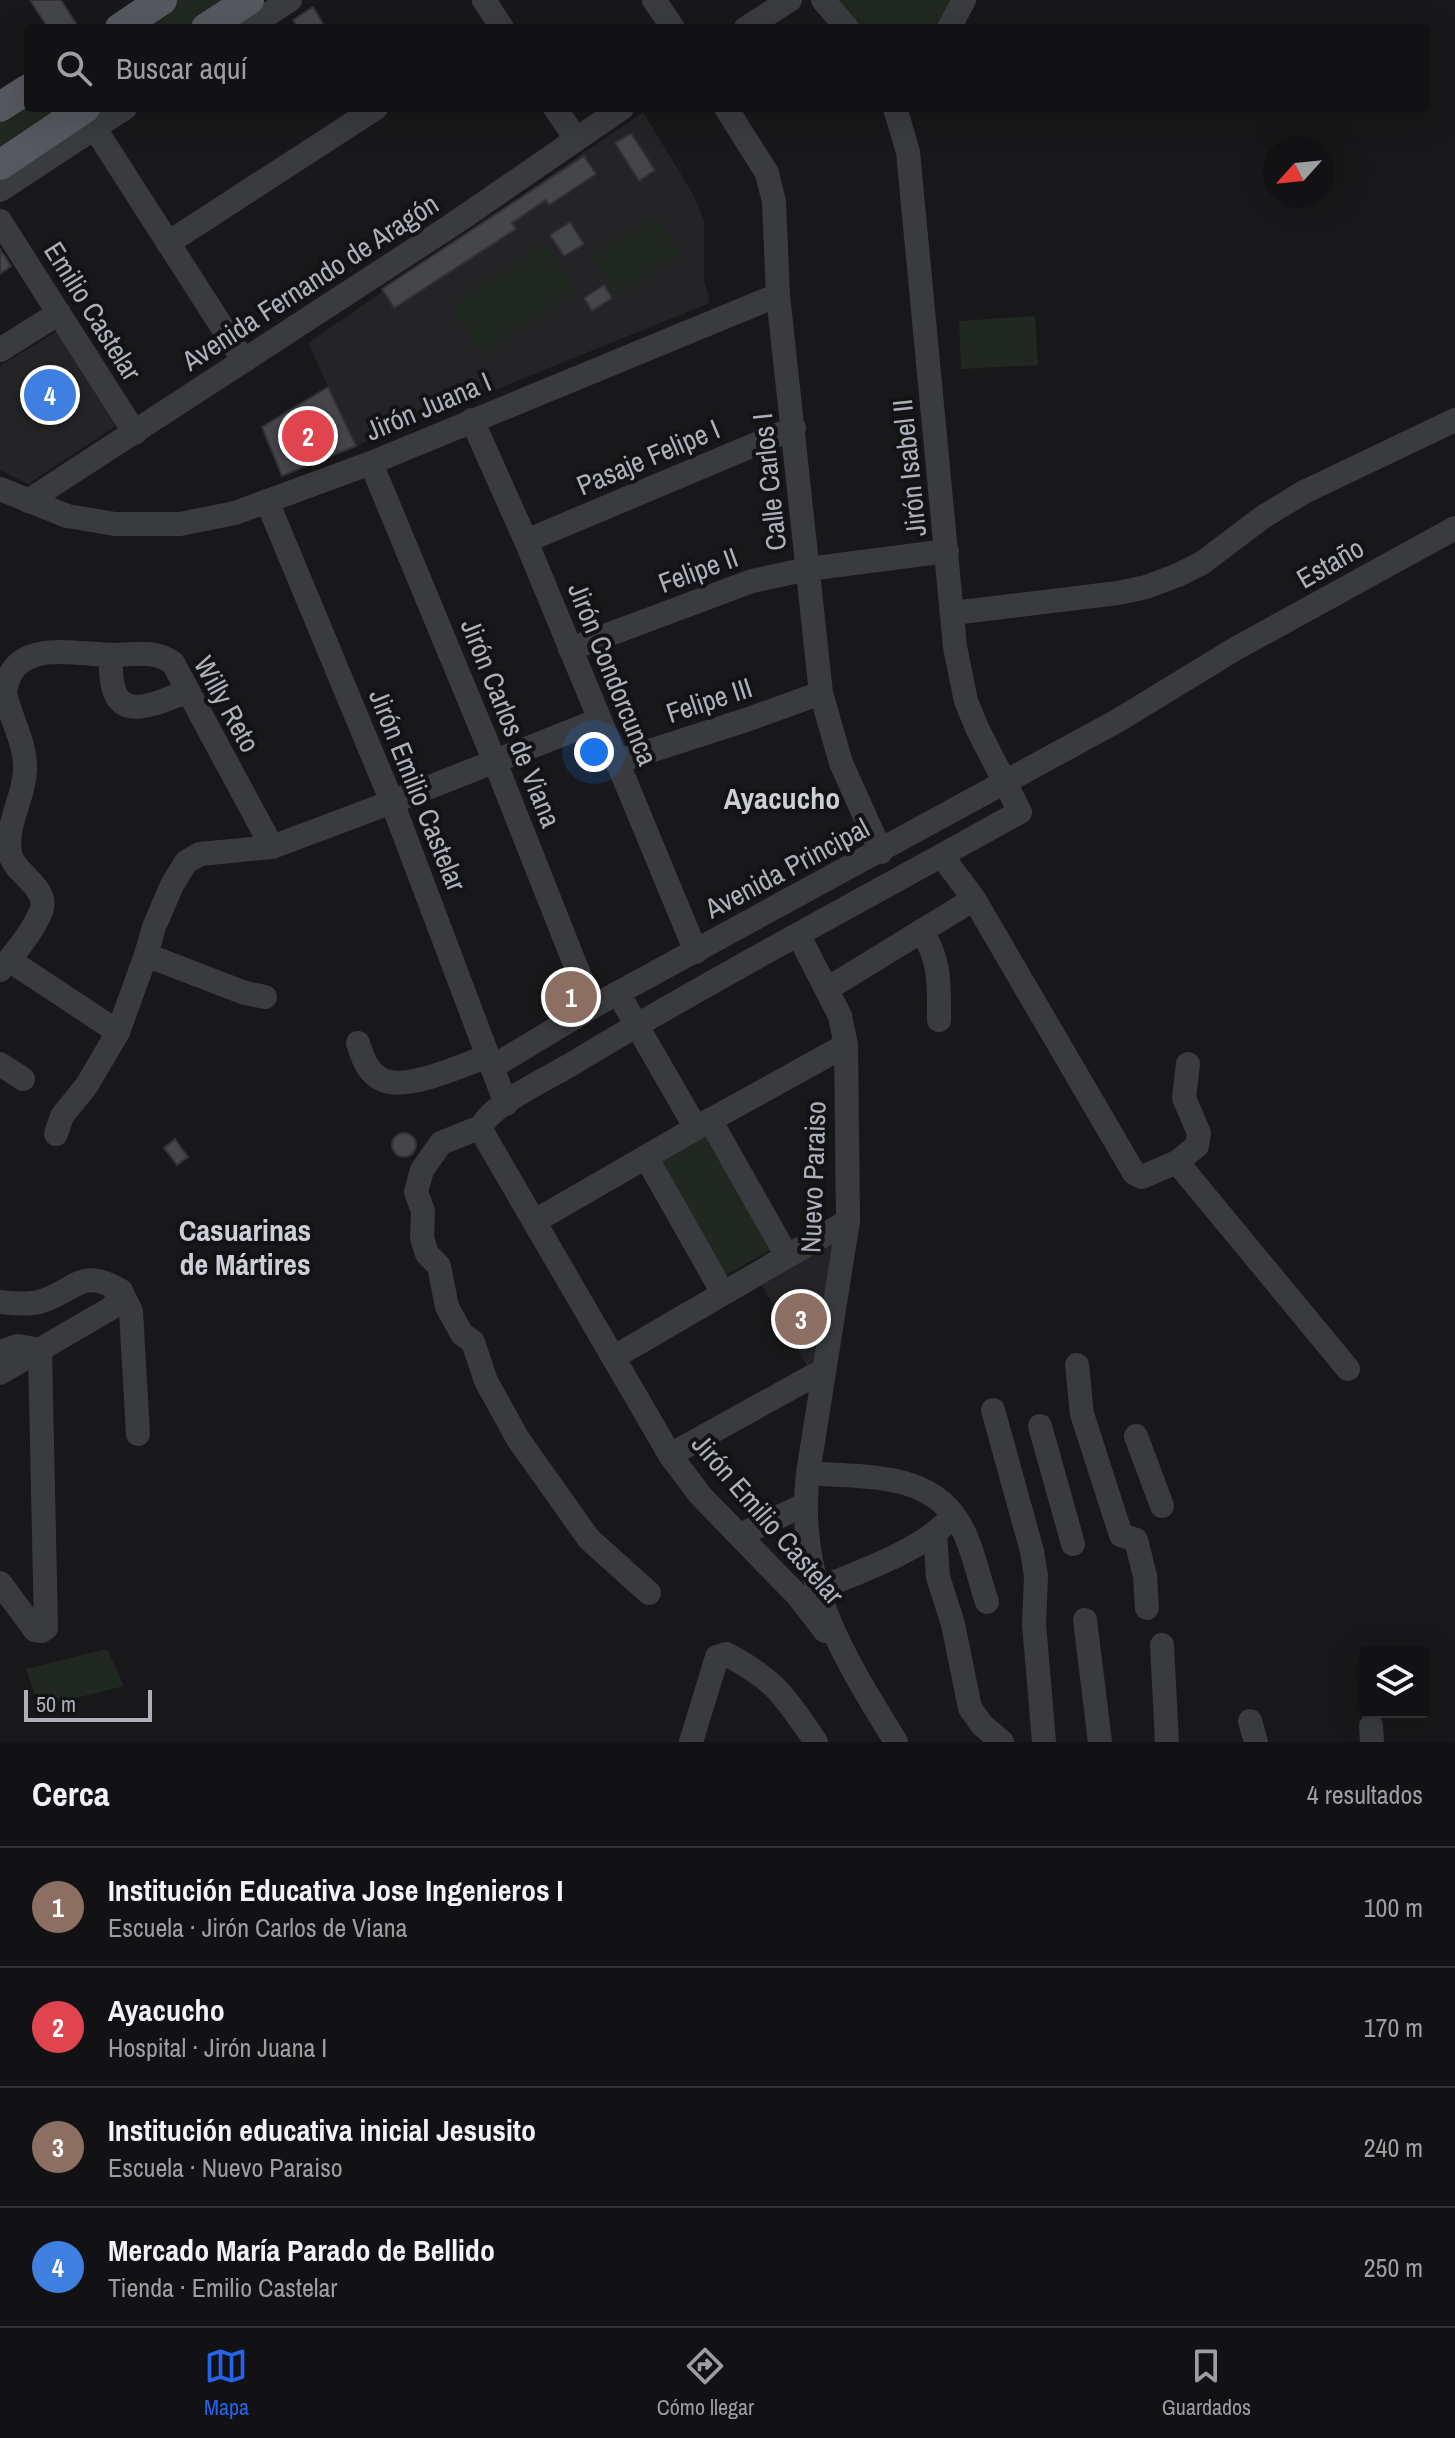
<!DOCTYPE html>
<html lang="es">
<meta charset="utf-8">
<style>
body{margin:0;font-family:"Archivo Narrow",sans-serif;background:#1f2022;color:#f1f3f6}
.controls{position:absolute;right:24px;bottom:24px;display:grid;overflow:hidden;border-radius:8px;box-shadow:0 8px 32px #0002}
.controls button{width:72px;height:72px;display:grid;place-items:center;padding:0;border:0;border-bottom:2px solid #313234;background:#121214;color:#f1f3f6;font:40px sans-serif}
.compass{position:absolute;left:1263px;top:136px;width:72px;height:72px;border-radius:50%;background:#121214;box-shadow:0 8px 32px #0002;rotate:243deg}
.scale{position:absolute;left:24px;bottom:20px;width:128px;box-sizing:border-box;padding-left:8px;border:4px solid #abb0ba;border-top:0;font-size:22px;line-height:28px;white-space:nowrap;color:#abb0ba;-webkit-text-stroke:6px #131315;paint-order:stroke}
.you{position:absolute;left:594px;top:752px;width:28px;height:28px;margin:-20px;border:6px solid #fff;border-radius:50%;background:#1a73e8;box-shadow:0 0 0 12px #1a73e833}
.badge{display:grid;place-items:center;width:52px;height:52px;border-radius:50%;background:#2563eb;color:#fff;font-size:26px;font-weight:700}
.pin{position:absolute;translate:-50% -50%;border:4px solid #fff;box-shadow:0 2px 8px #0006}
.list{margin:0;padding:0;list-style:none}
h2{display:flex;justify-content:space-between;align-items:center;height:104px;margin:0;padding:0 32px;font-size:34px}
h2 small{font-size:26px;font-weight:400;color:#9c9ea0}
.list li{display:grid;grid-template-columns:52px 1fr auto;gap:24px;align-items:center;box-sizing:border-box;height:120px;padding:0 32px;border-top:2px solid #313234}
.list b{display:block;font-size:30px;white-space:nowrap}
.list p{margin:0;font-size:26px;white-space:nowrap;color:#9c9ea0}
.list em{font-size:26px;font-style:normal;color:#9c9ea0}
.icon{flex:none;width:44px;height:44px;fill:none;stroke:currentColor;stroke-width:2;stroke-linecap:round;stroke-linejoin:round}
.map{position:relative;flex:none;width:1455px;height:1742px;overflow:hidden}
.search{position:absolute;background:#121214;box-shadow:0 8px 32px #0002;left:24px;right:24px;top:24px;height:88px;display:flex;align-items:center;gap:20px;box-sizing:border-box;padding:0 28px;border-radius:8px;color:#9c9ea0;font-size:30px}
.sheet{height:584px;background:#121214}
nav{display:flex;justify-content:space-around;align-items:center;box-sizing:border-box;height:112px;border-top:2px solid #313234;background:#121214;font-size:22px;color:#9c9ea0}
nav a{display:grid;justify-items:center;gap:4px}
nav .on{color:#2563eb}
.map>svg:first-child{display:block}
.built{fill:#242427}
.green{fill:#202821}
.building{fill:#45464a;stroke:#323236;stroke-width:2}
.lines{fill:none;stroke-linecap:round;stroke-linejoin:round}
.minor{stroke:#393b3f;stroke-width:24}
.major{stroke:#55585e;stroke-width:30}
.labels{text-anchor:middle;dominant-baseline:central;stroke-width:8;stroke-linejoin:round;paint-order:stroke}
.street-label{font-size:28px;fill:#abb0ba;stroke:#131315}
.neighbourhood-label{font-size:30px;font-weight:bold;fill:#cccfd6;stroke:#131315}
</style>
<div class="map">
<svg width="1455" height="1742" viewBox="0 0 1455 1742">
<rect width="100%" height="100%" fill="#18181a"/>
<g class="built">
<polygon points="643,112 694,196 704,220 704,280 710,303 356,446 308,343"/>
<polygon points="57,331 119,424 28,484 0,470 0,366"/>
<polygon points="821,1240 835,1244 815,1359 807,1366 758,1278"/>
</g>
<g class="green">
<polygon points="176,0 234,0 191,28 134,28"/>
<polygon points="839,0 955,0 941,28 859,28"/>
<polygon points="28,98 28,108 69,108 0,153 0,117"/>
<polygon points="654,216 680,255 617,296 591,257"/>
<polygon points="545,244 576,293 483,354 451,305"/>
<polygon points="1035,316 1038,365 961,369 959,321"/>
<polygon points="706,1128 774,1248 721,1278 654,1155"/>
<polygon points="107,1649 124,1686 39,1707 26,1669"/>
</g>
<g class="building">
<polygon points="30,0 61,0 79,28 48,28"/>
<polygon points="313,7 326,28 298,28 293,20"/>
<polygon points="631,133 655,170 639,181 615,143"/>
<polygon points="584,156 596,174 549,205 546,200 512,223 516,229 394,308 382,289"/>
<polygon points="570,222 584,244 564,256 550,235"/>
<polygon points="0,249 11,266 0,274"/>
<polygon points="604,285 612,298 592,311 584,298"/>
<polygon points="328,387 356,446 282,476 262,427"/>
<circle cx="404" cy="1145" r="12"/>
<polygon points="175,1139 188,1157 177,1165 164,1148"/>
</g>
<g class="lines">
<g class="minor">
<polyline points="484,0 502,28"/>
<polyline points="654,0 673,28"/>
<polyline points="823,0 847,28"/>
<polyline points="247,28 290,0"/>
<polyline points="746,28 790,0"/>
<polyline points="949,28 964,0"/>
<polyline points="555,108 576,139"/>
<polyline points="726,108 767,173 774,202 778,295 821,693 841,763 881,852"/>
<polyline points="83,110 244,361"/>
<polyline points="0,190 125,108"/>
<polyline points="0,221 135,433"/>
<polyline points="168,243 376,108"/>
<polyline points="0,350 59,313"/>
<polyline points="472,420 526,541 696,952"/>
<polyline points="371,463 495,762 592,1007"/>
<polyline points="0,489 67,516 115,524 180,524 235,513 371,463 778,295"/>
<polyline points="28,501 452,225 622,108"/>
<polyline points="267,501 392,802 506,1104"/>
<polyline points="526,541 794,428"/>
<polyline points="953,613 1118,593 1146,587 1178,575 1202,563 1263,517 1304,492 1455,420"/>
<polyline points="570,649 752,581 808,569 947,551"/>
<path d="M111,655C108,725 141,710 188,691"/>
<polyline points="616,762 749,719 821,693"/>
<polyline points="942,856 974,899 1134,1173 1142,1177 1177,1162 1197,1146 1199,1133 1184,1098 1188,1064"/>
<path d="M921,931C941,959 939,987 939,1020"/>
<path d="M799,936L840,1016L846,1045L848,1221L808,1473C795,1581 842,1654 896,1742"/>
<polyline points="146,955 245,993 265,997"/>
<polyline points="9,960 118,1032"/>
<path d="M0,970C13,956 37,926 42,908C47,888 17,874 11,857C3,828 24,799 25,771C27,745 10,718 5,693C12,636 75,655 113,655C135,655 154,649 173,663L272,847"/>
<polyline points="827,989 974,899"/>
<polyline points="618,993 696,1128"/>
<path d="M358,1043C363,1058 367,1073 383,1080C407,1091 463,1065 488,1056"/>
<polyline points="0,1064 23,1079"/>
<polyline points="492,1067 592,1007 1117,721 1235,649 1455,528"/>
<polyline points="710,1120 787,1256"/>
<path d="M481,1127C493,1103 547,1079 570,1065C717,976 870,896 1020,812L977,728L966,701L955,647L908,152L895,108"/>
<polyline points="481,1127 485,1137 670,1455 700,1495 798,1596 825,1631"/>
<polyline points="481,1127 441,1143 422,1170 416,1192 423,1211 422,1238 427,1254 439,1266 447,1307 462,1334 473,1342 486,1381 518,1439 589,1539 649,1593"/>
<polyline points="56,1134 62,1116 87,1085 118,1032 146,955 154,927 172,885 186,862 200,854 272,847 392,802 599,720"/>
<polyline points="646,1157 723,1293"/>
<polyline points="1177,1162 1348,1369"/>
<polyline points="535,1221 696,1128 846,1045"/>
<polyline points="121,1291 131,1311 138,1434"/>
<path d="M0,1302C12,1303 27,1305 39,1302C77,1291 80,1266 121,1291"/>
<polyline points="0,1352 18,1346 40,1350 46,1628 42,1631 35,1630 0,1583"/>
<polyline points="614,1357 848,1221"/>
<polyline points="1077,1365 1082,1414 1121,1535 1136,1540 1145,1576 1147,1608"/>
<polyline points="0,1373 113,1307 121,1291"/>
<polyline points="993,1410 1032,1551 1036,1576 1034,1624 1044,1742"/>
<polyline points="1040,1426 1073,1544"/>
<polyline points="1136,1436 1162,1506"/>
<polyline points="670,1455 822,1371"/>
<path d="M808,1473C865,1478 933,1470 963,1530C974,1552 979,1579 987,1602"/>
<polyline points="935,1533 938,1577 953,1624 970,1708 982,1725 1002,1742"/>
<polyline points="740,1535 804,1505"/>
<path d="M818,1589C856,1573 917,1552 946,1523"/>
<polyline points="1085,1620 1100,1742"/>
<polyline points="1162,1645 1167,1742"/>
<polyline points="1250,1721 1256,1742"/>
<polyline points="1371,1726 1372,1742"/>
<path d="M691,1742L717,1657L726,1654C776,1680 785,1697 816,1742"/>
</g>
<g class="major">
<polyline points="120,28 162,0"/>
<polyline points="206,28 249,0"/>
<polyline points="0,107 28,89"/>
<polyline points="0,165 85,108"/>
</g>
</g>
<g class="labels">
<g class="street-label">
<text transform="translate(310 282) rotate(-33)">Avenida Fernando de Aragón</text>
<text transform="translate(93 311) rotate(58)">Emilio Castelar</text>
<text transform="translate(428 406) rotate(-23)">Jirón Juana I</text>
<text transform="translate(648 457) rotate(-23)">Pasaje Felipe I</text>
<text transform="translate(909 468) rotate(-96)">Jirón Isabel II</text>
<text transform="translate(769 482) rotate(-96)">Calle Carlos I</text>
<text transform="translate(1330 563) rotate(-30)">Estaño</text>
<text transform="translate(698 570) rotate(-20)">Felipe II</text>
<text transform="translate(613 674) rotate(68)">Jirón Condorcunca</text>
<text transform="translate(709 700) rotate(-18)">Felipe III</text>
<text transform="translate(227 704) rotate(61)">Willy Reto</text>
<text transform="translate(511 723) rotate(68)">Jirón Carlos de Viana</text>
<text transform="translate(418 790) rotate(68)">Jirón Emilio Castelar</text>
<text transform="translate(787 868) rotate(-28)">Avenida Principal</text>
<text transform="translate(813 1177) rotate(-88)">Nuevo Paraiso</text>
<text transform="translate(768 1519) rotate(49)">Jirón Emilio Castelar</text>
</g>
<g class="neighbourhood-label">
<text x="782" y="798">Ayacucho</text>
<text x="245" y="1230">Casuarinas<tspan x="245" dy="34">de Mártires</tspan></text>
</g>
</g>
</svg>
<div class="controls">
<button><svg class="icon" aria-label="layers" viewBox="0 0 24 24"><path d="M12 4l9 5-9 5-9-5zM3 14l9 5 9-5"/></svg></button>
</div>
<svg class="compass" viewBox="-18 -18 36 36"><path d="M0-13l5 13h-10z" fill="#e53935"/><path d="M0 13l5-13h-10z" fill="#9c9ea0"/></svg>
<div class="scale">50 m</div>
<div class="you"></div>
<div class="pin badge" style="left:571px;top:997px;background:#8d6e63">1</div>
<div class="pin badge" style="left:308px;top:436px;background:#e0444e">2</div>
<div class="pin badge" style="left:801px;top:1319px;background:#8d6e63">3</div>
<div class="pin badge" style="left:50px;top:395px;background:#3f7fe0">4</div>
<div class="search"><svg class="icon" aria-label="search" viewBox="0 0 24 24"><circle cx="10" cy="10" r="6"/><path d="M15 15l6 6"/></svg>Buscar aquí</div>
</div>
<section class="sheet">
<h2>Cerca<small>4 resultados</small></h2>
<ul class="list">
<li><span class="badge" style="background:#8d6e63">1</span><div><b>Institución Educativa Jose Ingenieros I</b><p>Escuela · Jirón Carlos de Viana</p></div><em>100 m</em></li>
<li><span class="badge" style="background:#e0444e">2</span><div><b>Ayacucho</b><p>Hospital · Jirón Juana I</p></div><em>170 m</em></li>
<li><span class="badge" style="background:#8d6e63">3</span><div><b>Institución educativa inicial Jesusito</b><p>Escuela · Nuevo Paraiso</p></div><em>240 m</em></li>
<li><span class="badge" style="background:#3f7fe0">4</span><div><b>Mercado María Parado de Bellido</b><p>Tienda · Emilio Castelar</p></div><em>250 m</em></li>
</ul>
</section>
<nav>
<a class="on"><svg class="icon" aria-label="map" viewBox="0 0 24 24"><path d="M3 6l6-2 6 2 6-2v14l-6 2-6-2-6 2zM9 4v14M15 6v14"/></svg>Mapa</a>
<a><svg class="icon" aria-label="directions" viewBox="0 0 24 24"><path d="M12 3l9 9-9 9-9-9zM9 14v-3h6M13 9l2 2-2 2"/></svg>Cómo llegar</a>
<a><svg class="icon" aria-label="saved" viewBox="0 0 24 24"><path d="M7 4h10v16l-5-4-5 4z"/></svg>Guardados</a>
</nav>
